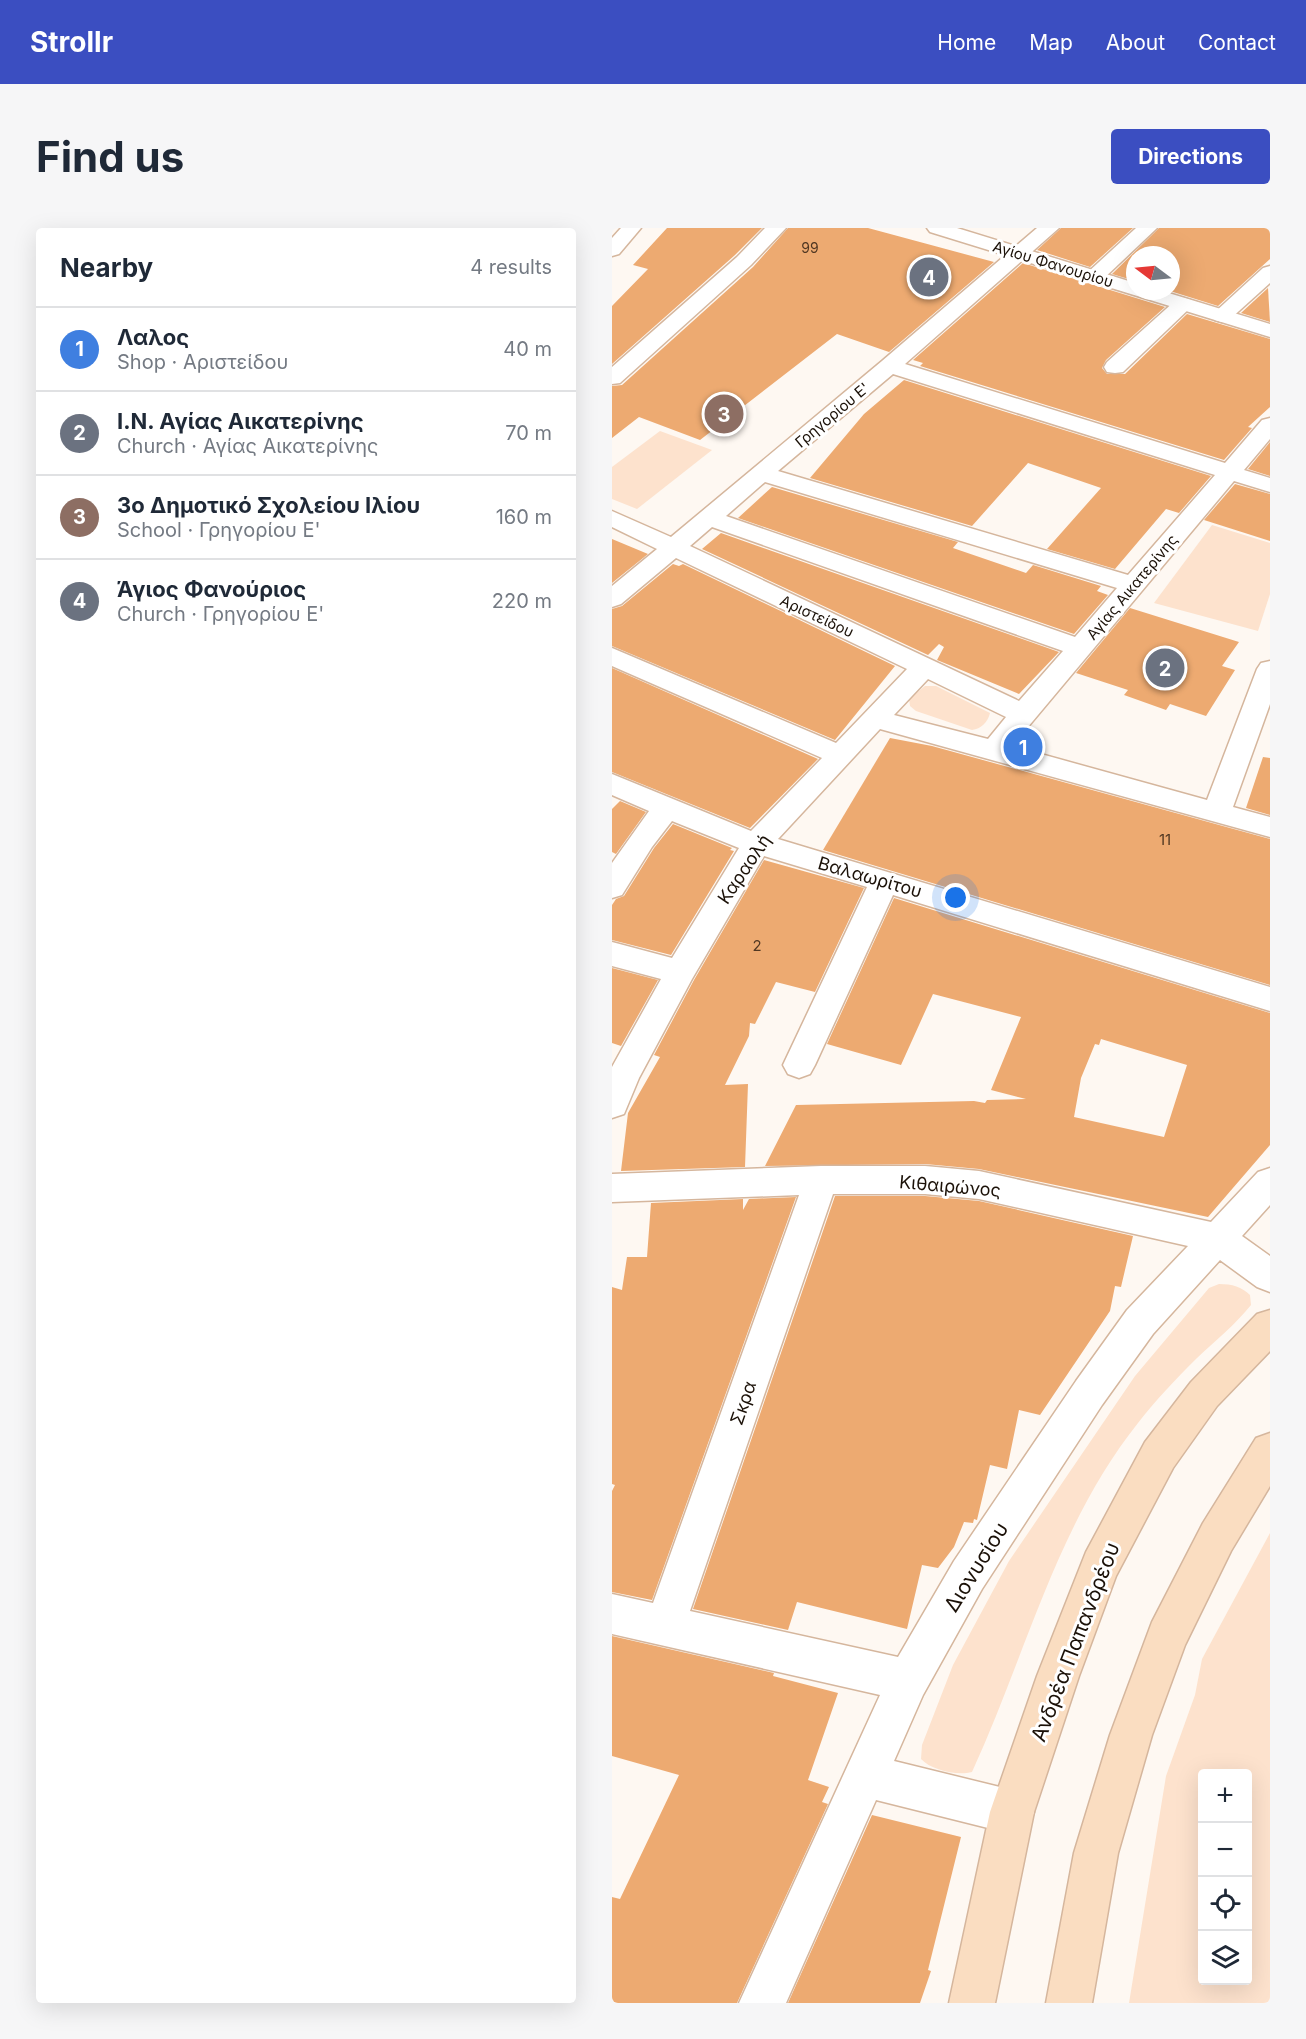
<!DOCTYPE html>
<meta charset="utf-8">
<style>
body{margin:0;font-family:Inter,sans-serif;background:#f6f6f7;color:#1f2937}
.controls{position:absolute;right:18px;bottom:18px;display:grid;overflow:hidden;border-radius:6px;box-shadow:0 6px 24px #0002}
.controls button{width:54px;height:54px;display:grid;place-items:center;padding:0;border:0;border-bottom:2px solid #e0e1e3;background:#fff;color:#1f2937;font:30px sans-serif}
.compass{position:absolute;left:514px;top:18px;width:54px;height:54px;border-radius:50%;background:#fff;box-shadow:0 6px 24px #0002;rotate:286deg}
.you{position:absolute;left:344px;top:670px;width:21px;height:21px;margin:-15px;border:4px solid #fff;border-radius:50%;background:#1a73e8;box-shadow:0 0 0 9px #1a73e833}
.badge{display:grid;place-items:center;width:39px;height:39px;border-radius:50%;background:#3b4ec1;color:#fff;font-size:20px;font-weight:700}
.pin{position:absolute;translate:-50% -50%;border:3px solid #fff;box-shadow:0 2px 6px #0006}
.list{margin:0;padding:0;list-style:none}
h2{display:flex;justify-content:space-between;align-items:center;height:78px;margin:0;padding:0 24px;font-size:26px}
h2 small{font-size:20px;font-weight:400;color:#747a83}
.list li{display:grid;grid-template-columns:39px 1fr auto;gap:18px;align-items:center;box-sizing:border-box;height:84px;padding:0 24px;border-top:2px solid #e0e1e3}
.list b{display:block;font-size:22px;white-space:nowrap}
.list p{margin:0;font-size:20px;white-space:nowrap;color:#747a83}
.list em{font-size:20px;font-style:normal;color:#747a83}
.icon{flex:none;width:33px;height:33px;fill:none;stroke:currentColor;stroke-width:2;stroke-linecap:round;stroke-linejoin:round}
.map{position:relative;flex:none;width:658px;height:1775px;overflow:hidden;border-radius:6px}
header{display:flex;align-items:center;gap:36px;box-sizing:border-box;height:84px;padding:0 30px;background:#3b4ec1;color:#fff}
header strong{font-size:28px}
nav{display:flex;gap:33px;margin-inline-start:auto;font-size:21px}
.intro{display:flex;align-items:center;justify-content:space-between;box-sizing:border-box;height:144px;padding:0 36px}
h1{margin:0;font-size:42px}
.button{padding:15px 27px;border-radius:6px;background:#3b4ec1;color:#fff;font-size:21px;font-weight:700}
main{display:flex;gap:36px;padding:0 36px}
aside{flex:1;background:#fff;border-radius:6px;box-shadow:0 6px 24px #0002}
.map>svg:first-child{display:block}
.green{fill:#fde2cd;fill-rule:evenodd}
.building{fill:#edaa71;fill-rule:evenodd}
.lines{fill:none;stroke-linecap:round;stroke-linejoin:round}
.minor-casing{stroke:#d5b69d;stroke-width:3}
.tertiary-casing{stroke:#d5b69d;stroke-width:3}
.secondary-casing{stroke:#d5b69d;stroke-width:3}
.minor{fill:#fff;fill-rule:evenodd}
.tertiary{fill:#fff;fill-rule:evenodd}
.secondary{fill:#faddc1;fill-rule:evenodd}
.labels{text-anchor:middle;dominant-baseline:central;stroke-width:6;stroke-linejoin:round;paint-order:stroke}
.far-number-label{font-size:14px;fill:#503722}
.far-street-label{font-size:15px;fill:#1b1108;stroke:#fff}
.number-label{font-size:15px;fill:#503722}
.street-label{font-size:18px;fill:#1b1108;stroke:#fff}
.near-street-label{font-size:21px;fill:#1b1108;stroke:#fff}
</style>
<header>
<strong>Strollr</strong>
<nav><a>Home</a><a>Map</a><a>About</a><a>Contact</a></nav>
</header>
<div class="intro"><h1>Find us</h1><a class="button">Directions</a></div>
<main>
<aside>
<h2>Nearby<small>4 results</small></h2>
<ul class="list">
<li><span class="badge" style="background:#3f7fe0">1</span><div><b>Λαλος</b><p>Shop · Αριστείδου</p></div><em>40 m</em></li>
<li><span class="badge" style="background:#6b7280">2</span><div><b>Ι.Ν. Αγίας Αικατερίνης</b><p>Church · Αγίας Αικατερίνης</p></div><em>70 m</em></li>
<li><span class="badge" style="background:#8d6e63">3</span><div><b>3ο Δημοτικό Σχολείου Ιλίου</b><p>School · Γρηγορίου Ε'</p></div><em>160 m</em></li>
<li><span class="badge" style="background:#6b7280">4</span><div><b>Άγιος Φανούριος</b><p>Church · Γρηγορίου Ε'</p></div><em>220 m</em></li>
</ul>
</aside>
<div class="map">
<svg width="658" height="1775" viewBox="0 0 658 1775">
<rect width="100%" height="100%" fill="#fef8f2"/>
<g class="green">
<polygon points="48,203 100,222 25,281 0,271 0,239"/>
<polygon points="600,297 658,315 658,366 646,403 542,375"/>
<path d="M313,458H324L378,485C376,494 369,501 360,502L304,483L298,478L297,471Z"/>
<path d="M607,1056C620,1056 630,1059 638,1067L639,1077C623,1097 603,1113 584,1131C564,1151 543,1173 526,1195C444,1298 414,1427 360,1544C345,1548 319,1542 309,1531L310,1517L341,1437L397,1333L523,1148L597,1060Z"/>
<path d="M658,1305V1775H517L554,1548L583,1467L590,1431ZM590,1546H636V1752H590Z"/>
</g>
<g class="building">
<polygon points="55,0 150,0 123,27 0,136 0,78 36,41 21,37"/>
<polygon points="176,0 256,0 382,34 277,124 225,106 88,212 27,189 0,210 0,158 10,157 141,39"/>
<polygon points="449,0 521,0 478,39 425,22"/>
<polygon points="547,0 658,0 658,31 606,78 558,63 559,27 523,27 523,53 500,46"/>
<polygon points="411,35 553,79 494,132 490,140 495,146 513,146 575,86 658,111 658,179 636,199 640,200 612,232 308,138 311,135 301,132"/>
<polygon points="656,60 658,94 629,85"/>
<polygon points="292,152 599,248 567,285 554,281 503,341 435,321 489,260 416,235 360,298 198,250 252,186"/>
<polygon points="658,214 658,248 636,241"/>
<polygon points="623,256 658,266 658,313 592,292"/>
<polygon points="160,259 346,314 341,320 414,345 421,337 489,358 485,363 496,367 462,406 126,290"/>
<polygon points="109,305 447,424 407,466 325,432 332,419 327,416 316,427 90,321"/>
<polygon points="0,311 36,326 0,355"/>
<polygon points="61,336 67,338 71,336 283,438 223,512 0,418 0,381 10,378"/>
<polygon points="518,380 627,414 610,438 623,442 594,488 558,476 554,482 512,467 516,462 464,445"/>
<polygon points="0,440 206,531 138,600 0,544"/>
<polygon points="278,510 320,518 658,611 658,757 211,622"/>
<polygon points="651,529 658,530 658,587 634,580"/>
<polygon points="8,573 34,584 4,626 0,624 0,581"/>
<polygon points="61,596 120,620 118,622 122,623 59,727 0,712 0,677 4,671 12,668 42,620"/>
<polygon points="152,632 252,660 203,764 164,754 143,796 138,795 137,808 113,857 136,856 133,939 9,943 16,885 48,829 42,827 82,752"/>
<path d="M282,670L658,785V917L596,989L367,941L313,936L153,938L184,877L362,873L373,875L375,872L414,871L379,862L409,789L321,766L289,837L215,816ZM489,811L575,837L552,909L462,889L469,850L483,816L487,817Z"/>
<polygon points="0,740 46,752 9,818 0,815"/>
<polygon points="223,968 313,968 367,973 521,1008 509,1059 503,1058 498,1083 428,1187 407,1182 395,1241 378,1237 365,1292 362,1291 361,1295 352,1294 342,1319 326,1340 310,1337 295,1401 185,1374 176,1402 81,1381"/>
<polygon points="184,969 40,1372 0,1364 0,1263 3,1257 0,1256 0,1059 10,1062 15,1029 35,1029 39,975 131,971 131,982 137,971"/>
<polygon points="0,1408 162,1445 161,1448 226,1465 196,1552 217,1559 210,1574 216,1576 125,1775 0,1775 0,1669 8,1671 67,1547 0,1528"/>
<polygon points="260,1587 349,1609 316,1742 319,1743 308,1775 176,1775"/>
</g>
<g class="lines">
<g class="minor-casing">
<g id="minor">
<polygon points="9,0 29,0 7,26 0,28 0,10"/>
<polygon points="153,0 174,0 139,37 8,155 0,156 0,139 125,29"/>
<path d="M425,0H447L293,136L613,235L650,192L658,190V211L632,242L658,250V264L622,253L400,518L595,572L645,441L649,435L658,433V476L621,579L658,589V609L268,501L166,611L658,759V783L281,667L203,837L198,846L187,850L176,846L171,837L255,659L152,628L80,751L27,850L12,886L0,890V839L49,751L0,738V714L60,730L127,620L60,593L40,619L10,667L0,670V635L37,583L0,567V546L139,603L210,530L0,438V420L224,515L295,441L64,330L9,376L0,379V358L45,321L0,299V283L59,309L270,133ZM281,146L603,247L516,347L166,243ZM153,254L505,360L463,409L114,288ZM100,299L451,423L407,473L78,318ZM316,451L394,489L376,511L282,487Z"/>
<polygon points="524,0 545,0 489,53 475,53 472,49 475,45"/>
<polygon points="658,38 658,55 617,92 610,94 603,92 600,88 603,84 651,40"/>
<polygon points="571,70 578,72 581,76 578,80 511,144 503,145 495,144 492,139 495,134 564,72"/>
<path d="M209,938H313L367,943L599,994L646,944L658,940V977L630,1008L658,1028V1064L645,1059L608,1032L541,1106L490,1177L370,1361L311,1467L282,1533L400,1562L416,1568L422,1584L416,1600L400,1606L264,1572L174,1775H127L268,1467L0,1406V1366L41,1375L187,967L0,974V946ZM221,966H313L367,971L576,1018L515,1082L464,1153L342,1333L286,1429L78,1383Z"/>
</g>
</g>
<g class="tertiary-casing">
<polygon id="tertiary" points="315,0 345,0 523,55 523,63 550,63 658,96 658,109 318,4"/>
</g>
<g class="secondary-casing">
<g id="secondary">
<polygon points="658,1082 658,1123 605,1178 561,1240 504,1348 467,1448 422,1584 383,1775 337,1775 378,1584 425,1448 474,1324 533,1214 579,1154 645,1086"/>
<polygon points="658,1205 658,1258 619,1323 573,1417 540,1507 506,1625 480,1775 434,1775 462,1625 498,1507 540,1394 591,1295 644,1210"/>
</g>
</g>
<use href="#minor" class="minor"/>
<use href="#tertiary" class="tertiary"/>
<use href="#secondary" class="secondary"/>
</g>
<g class="labels">
<g class="far-number-label">
<text x="198" y="19">99</text>
</g>
<g class="far-street-label">
<text transform="translate(441 36) rotate(17)">Αγίου Φανουρίου</text>
<text transform="translate(220 187) rotate(-40)">Γρηγορίου Ε'</text>
<text transform="translate(520 359) rotate(-50)">Αγίας Αικατερίνης</text>
<text transform="translate(205 388) rotate(25)">Αριστείδου</text>
</g>
<g class="number-label">
<text x="553" y="611">11</text>
<text x="145" y="717">2</text>
</g>
<g class="street-label">
<text transform="translate(132 641) rotate(-56)">Καραολή</text>
<text transform="translate(258 649) rotate(16)">Βαλαωρίτου</text>
<text transform="translate(338 958) rotate(5)">Κιθαιρώνος</text>
<text transform="translate(131 1175) rotate(-71)">Σκρα</text>
</g>
<g class="near-street-label">
<text transform="translate(364 1339) rotate(-58)">Διονυσίου</text>
<text transform="translate(463 1414) rotate(-69)">Ανδρέα Παπανδρέου</text>
</g>
</g>
</svg>
<div class="controls">
<button>+</button>
<button>−</button>
<button><svg class="icon" aria-label="locate" viewBox="0 0 24 24"><circle cx="12" cy="12" r="6"/><path d="M12 2v4M12 18v4M2 12h4M18 12h4"/></svg></button>
<button><svg class="icon" aria-label="layers" viewBox="0 0 24 24"><path d="M12 4l9 5-9 5-9-5zM3 14l9 5 9-5"/></svg></button>
</div>
<svg class="compass" viewBox="-18 -18 36 36"><path d="M0-13l5 13h-10z" fill="#e53935"/><path d="M0 13l5-13h-10z" fill="#747a83"/></svg>
<div class="you"></div>
<div class="pin badge" style="left:411px;top:519px;background:#3f7fe0">1</div>
<div class="pin badge" style="left:553px;top:440px;background:#6b7280">2</div>
<div class="pin badge" style="left:112px;top:186px;background:#8d6e63">3</div>
<div class="pin badge" style="left:317px;top:49px;background:#6b7280">4</div>
</div>
</main>
